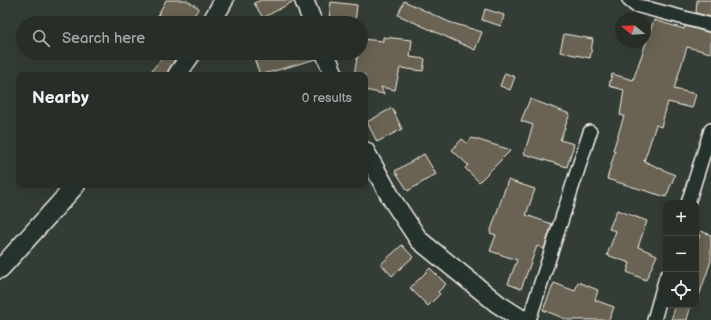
<!DOCTYPE html>
<meta charset="utf-8">
<style>
body{margin:0;font-family:"Balsamiq Sans",sans-serif;background:#2f3630;color:#f1f3f6}
.controls{position:absolute;right:12px;bottom:12px;display:grid;overflow:hidden;border-radius:8px;box-shadow:0 4px 16px #0002}
.controls button{width:36px;height:36px;display:grid;place-items:center;padding:0;border:0;border-bottom:1px solid #434a45;background:#272e28;color:#f1f3f6;font:20px sans-serif}
.compass{position:absolute;left:615px;top:12px;width:36px;height:36px;border-radius:50%;background:#272e28;box-shadow:0 4px 16px #0002;rotate:288deg}
.list{margin:0;padding:0;list-style:none}
h2{display:flex;justify-content:space-between;align-items:center;height:52px;margin:0;padding:0 16px;font-size:17px}
h2 small{font-size:13px;font-weight:400;color:#a4a8a8}
.icon{flex:none;width:22px;height:22px;fill:none;stroke:currentColor;stroke-width:2;stroke-linecap:round;stroke-linejoin:round}
.map{position:relative;flex:none;width:711px;height:320px;overflow:hidden}
.search{position:absolute;background:#272e28;box-shadow:0 4px 16px #0002;left:16px;top:16px;width:352px;height:44px;display:flex;align-items:center;gap:10px;box-sizing:border-box;padding:0 14px;border-radius:22px;color:#a4a8a8;font-size:15px}
.panel{position:absolute;background:#272e28;box-shadow:0 4px 16px #0002;left:16px;top:72px;width:352px;height:116px;border-radius:8px}
.map>svg:first-child{display:block}
.building{fill:#6a6353;stroke:#f4f1e8}
.lines{fill:none;stroke-linecap:round;stroke-linejoin:round}
.street-casing{stroke:#f4f1e8;stroke-width:16}
.secondary-casing{stroke:#f4f1e8;stroke-width:21}
.street{stroke:#26332d;stroke-width:13}
.secondary{stroke:#26332d;stroke-width:18}
</style>
<div class="map">
<svg width="711" height="320" viewBox="0 0 711 320">
<rect width="100%" height="100%" fill="#343d35"/>
<filter id="ink" filterUnits="userSpaceOnUse"><feTurbulence type="fractalNoise" baseFrequency=".025" numOctaves="2"/><feDisplacementMap in="SourceGraphic" scale="8" xChannelSelector="R" yChannelSelector="G"/><feConvolveMatrix kernelMatrix="1 2 1 2 8 2 1 2 1" color-interpolation-filters="sRGB"/></filter>
<g filter="url(#ink)">
<g class="building">
<polygon points="166,0 186,0 199,8 189,23 183,23 174,17 172,22 158,15"/>
<polygon points="261,0 294,0 294,1 263,18 254,3"/>
<polygon points="697,0 711,0 711,17 696,13"/>
<polygon points="404,1 449,22 482,32 475,50 398,15"/>
<polygon points="331,2 357,5 355,22 329,19"/>
<polygon points="485,9 504,15 501,26 482,20"/>
<polygon points="654,20 684,29 685,26 711,33 711,53 687,47 674,89 696,94 692,108 668,102 661,127 656,125 644,161 675,175 666,197 607,179 615,151 613,150 624,116 620,115 624,90 609,86 612,74 633,80"/>
<polygon points="564,34 593,39 590,58 560,52"/>
<polygon points="383,37 412,40 410,57 425,59 423,71 400,68 395,90 381,87 384,94 365,90 365,75 354,75 358,53 361,53 361,39 383,41"/>
<polygon points="166,53 175,59 167,75 148,75"/>
<polygon points="271,53 315,53 316,59 260,75 254,58"/>
<polygon points="505,73 515,77 510,90 500,86"/>
<polygon points="530,99 570,114 560,140 574,144 567,167 524,154 533,125 521,121"/>
<polygon points="392,108 402,129 377,142 367,122"/>
<polygon points="472,138 511,150 479,182 465,168 468,165 452,150 462,139 467,143"/>
<polygon points="424,154 436,174 408,191 395,171"/>
<polygon points="508,180 535,189 526,215 552,224 544,249 537,246 521,289 508,284 517,260 490,251 496,235 490,233"/>
<polygon points="617,210 647,221 638,247 657,255 646,280 627,272 630,263 607,255 616,231 609,229"/>
<polygon points="701,231 711,235 711,261 698,299 696,298 696,247"/>
<polygon points="402,245 413,257 392,276 381,264"/>
<polygon points="430,268 446,284 438,292 440,294 428,306 410,288"/>
<polygon points="578,282 598,290 595,300 614,307 609,320 568,320 543,310 554,283 575,291"/>
<polygon points="676,305 691,305 687,320 671,320"/>
</g>
<g class="lines">
<g class="street-casing">
<g id="street">
<polyline points="629,0 635,5 711,25"/>
<polyline points="688,203 711,130"/>
<polyline points="529,320 590,132"/>
<polyline points="654,320 666,277"/>
</g>
</g>
<g class="secondary-casing">
<g id="secondary">
<polyline points="304,0 313,23"/>
<polyline points="211,23 224,0"/>
<polyline points="325,53 334,75"/>
<polyline points="177,75 192,53"/>
<polyline points="365,151 393,201 419,240 498,304 523,320"/>
<polyline points="0,269 76,185"/>
</g>
</g>
<use href="#street" class="street"/>
<use href="#secondary" class="secondary"/>
</g>
</g>
</svg>
<div class="controls">
<button>+</button>
<button>−</button>
<button><svg class="icon" aria-label="locate" viewBox="0 0 24 24"><circle cx="12" cy="12" r="6"/><path d="M12 2v4M12 18v4M2 12h4M18 12h4"/></svg></button>
</div>
<svg class="compass" viewBox="-18 -18 36 36"><path d="M0-13l5 13h-10z" fill="#e53935"/><path d="M0 13l5-13h-10z" fill="#a4a8a8"/></svg>
<div class="search"><svg class="icon" aria-label="search" viewBox="0 0 24 24"><circle cx="10" cy="10" r="6"/><path d="M15 15l6 6"/></svg>Search here</div>
<section class="panel">
<h2>Nearby<small>0 results</small></h2>
<ul class="list">
</ul>
</section>
</div>
